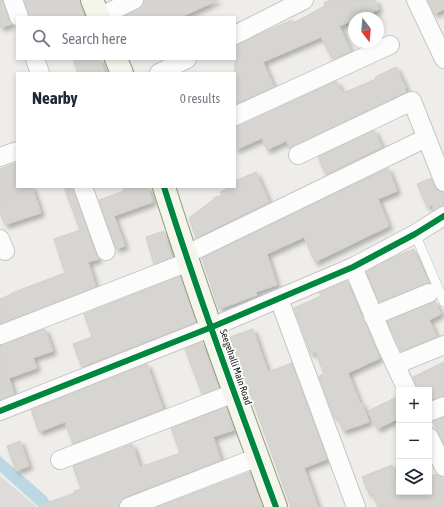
<!DOCTYPE html>
<meta charset="utf-8">
<style>
body{margin:0;font-family:"Asap Condensed",sans-serif;background:#f6f6f7;color:#1f2937}
.controls{position:absolute;right:12px;bottom:12px;display:grid;overflow:hidden;border-radius:0px;box-shadow:0 2px 6px #0003}
.controls button{width:36px;height:36px;display:grid;place-items:center;padding:0;border:0;border-bottom:1px solid #e0e1e3;background:#fff;color:#1f2937;font:20px sans-serif}
.compass{position:absolute;left:348px;top:12px;width:36px;height:36px;border-radius:50%;background:#fff;box-shadow:0 2px 6px #0003;rotate:164deg}
.list{margin:0;padding:0;list-style:none}
h2{display:flex;justify-content:space-between;align-items:center;height:52px;margin:0;padding:0 16px;font-size:17px}
h2 small{font-size:13px;font-weight:400;color:#747a83}
.icon{flex:none;width:22px;height:22px;fill:none;stroke:currentColor;stroke-width:2;stroke-linecap:round;stroke-linejoin:round}
.map{position:relative;flex:none;width:444px;height:507px;overflow:hidden}
.search{position:absolute;background:#fff;box-shadow:0 2px 6px #0003;left:16px;top:16px;width:220px;height:44px;display:flex;align-items:center;gap:10px;box-sizing:border-box;padding:0 14px;border-radius:0px;color:#747a83;font-size:15px}
.panel{position:absolute;background:#fff;box-shadow:0 2px 6px #0003;left:16px;top:72px;width:220px;height:116px;border-radius:0px}
.map>svg:first-child{display:block}
.residential{fill:#dddcda}
.water{fill:#bad9e4}
.building{fill:#d7d5d1;stroke:#d2cfca;filter:url(#shadow)}
.lines{fill:none;stroke-linecap:round;stroke-linejoin:round}
.lane-casing{stroke:#c7c6c5;stroke-width:10}
.street-casing{stroke:#c7c6c5;stroke-width:20}
.secondary-casing{stroke:#96997f;stroke-width:24}
.lane{stroke:#fcfcfc;stroke-width:9}
.street{stroke:#fcfcfc;stroke-width:18}
.secondary{stroke:#f4f5eb;stroke-width:22}
.cycleway-casing{stroke:#fff;stroke-width:8}
.cycleway{stroke:#00873e;stroke-width:6}
.labels{text-anchor:middle;dominant-baseline:central;stroke-width:3.5;stroke-linejoin:round;paint-order:stroke}
.street-label{font-size:10px;fill:#202020;stroke:#fff}
</style>
<div class="map">
<svg width="444" height="507" viewBox="0 0 444 507">
<defs>
<filter id="shadow"><feDropShadow dx="3.5" dy="3.5" stdDeviation="2" flood-color="#0004"/></filter>
</defs>
<rect width="100%" height="100%" fill="#eeede9"/>
<polygon class="residential" points="0,476 37,507 0,507"/>
<polygon class="water" points="0,456 46,496 54,507 39,507 0,472"/>
<g class="building">
<polygon points="0,0 3,0 9,20 12,24 0,28"/>
<polygon points="24,0 79,0 84,17 29,17"/>
<polygon points="144,0 218,0 181,17 123,17 139,9 143,6"/>
<polygon points="330,0 375,0 379,9 358,18 354,18 354,20 339,26 351,51 333,60 321,37 263,62 274,87 235,104 235,45 292,20 293,23 325,6 324,3"/>
<polygon points="428,0 444,0 444,9 434,14"/>
<polygon points="73,59 100,59 105,73 78,73"/>
<polygon points="396,67 406,88 405,89 406,92 290,148 286,141 267,150 262,138 235,150 235,126 239,126 336,81 343,93 376,79 375,77"/>
<polygon points="374,130 382,147 326,175 318,157"/>
<polygon points="17,163 17,187 32,187 41,213 5,225 0,212 0,169"/>
<polygon points="388,168 397,191 378,199 389,226 315,262 304,237 267,254 277,285 256,292 257,295 219,309 202,258"/>
<polygon points="256,172 269,202 196,238 189,218 214,199 213,198 222,195 220,192 230,187 235,187 235,181"/>
<polygon points="431,178 434,186 438,190 443,192 444,195 444,206 434,210 432,205 427,207 417,184"/>
<polygon points="64,187 73,187 96,255 99,259 88,262 96,287 0,324 0,299 12,294 12,293 65,273 54,239 80,230"/>
<polygon points="123,187 148,187 153,202 114,216 125,246 116,249 99,200 124,191"/>
<polygon points="164,231 172,257 154,264 146,237"/>
<polygon points="414,249 429,283 379,302 366,272 394,257"/>
<polygon points="180,276 196,322 82,367 73,344 92,337 84,314"/>
<polygon points="347,281 380,358 348,373 360,403 362,403 369,422 343,431 337,416 334,417 319,376 324,374 316,352 311,354 294,308 321,296 319,293"/>
<polygon points="435,301 441,314 429,320 437,337 401,351 387,321"/>
<polygon points="45,329 53,351 33,358 37,368 9,378 14,394 0,400 0,345"/>
<polygon points="253,329 268,372 292,363 327,459 304,468 318,507 291,507 230,337"/>
<polygon points="202,342 219,388 202,394 185,349"/>
<polygon points="444,362 444,396 429,401 429,390 417,390 413,377"/>
<polygon points="147,364 163,409 73,444 65,422 39,432 31,410"/>
<polygon points="399,396 399,418 377,429 368,411"/>
<polygon points="226,407 234,430 213,437 221,460 125,497 121,501 119,507 40,507 40,505 75,493 74,491 81,489 73,466 132,444 140,467 180,453 171,428"/>
<polygon points="444,417 444,444 433,422"/>
<polygon points="20,441 29,466 16,471 7,446"/>
<polygon points="392,465 399,484 399,492 429,492 429,477 436,474 441,477 444,483 444,507 378,507 372,493 369,494 362,477"/>
<polygon points="250,472 263,507 158,507"/>
</g>
<g class="lines">
<g class="lane-casing">
<polyline id="lane" points="415,234 444,302"/>
</g>
<g class="street-casing">
<g id="street">
<polyline points="13,0 19,17"/>
<polyline points="416,0 444,59"/>
<polyline points="99,17 134,0"/>
<polyline points="235,35 304,0"/>
<polyline points="35,59 40,73"/>
<polyline points="159,73 187,59"/>
<polyline points="235,116 390,45"/>
<polyline points="298,155 412,101 444,182"/>
<polyline points="0,157 17,151"/>
<polyline points="83,187 106,251"/>
<polyline points="0,239 5,251"/>
<polyline points="185,255 426,138"/>
<polyline points="353,267 386,345 407,390"/>
<polyline points="279,299 356,507"/>
<polyline points="373,316 429,293"/>
<polyline points="0,335 188,262"/>
<polyline points="395,365 444,345"/>
<polyline points="0,411 212,327 353,267 415,234 444,216"/>
<polyline points="429,412 444,406"/>
<polyline points="429,437 444,467"/>
<polyline points="60,460 234,393"/>
<polyline points="129,507 258,457"/>
</g>
</g>
<g class="secondary-casing">
<g id="secondary">
<polyline points="92,0 99,17"/>
<polyline points="116,59 122,73"/>
<path d="M164,187C198,295 237,401 276,507"/>
</g>
</g>
<use href="#lane" class="lane"/>
<use href="#street" class="street"/>
<use href="#secondary" class="secondary"/>
<g class="cycleway-casing">
<g id="cycleway">
<path d="M164,187C198,295 237,401 276,507"/>
<polyline points="0,411 212,327 353,267 415,234 444,216"/>
</g>
</g>
<use href="#cycleway" class="cycleway"/>
</g>
<g class="labels">
<g class="street-label">
<text transform="translate(236 367) rotate(71)">Seegehalli Main Road</text>
</g>
</g>
</svg>
<div class="controls">
<button>+</button>
<button>−</button>
<button><svg class="icon" aria-label="layers" viewBox="0 0 24 24"><path d="M12 4l9 5-9 5-9-5zM3 14l9 5 9-5"/></svg></button>
</div>
<svg class="compass" viewBox="-18 -18 36 36"><path d="M0-13l5 13h-10z" fill="#e53935"/><path d="M0 13l5-13h-10z" fill="#747a83"/></svg>
<div class="search"><svg class="icon" aria-label="search" viewBox="0 0 24 24"><circle cx="10" cy="10" r="6"/><path d="M15 15l6 6"/></svg>Search here</div>
<section class="panel">
<h2>Nearby<small>0 results</small></h2>
<ul class="list">
</ul>
</section>
</div>
